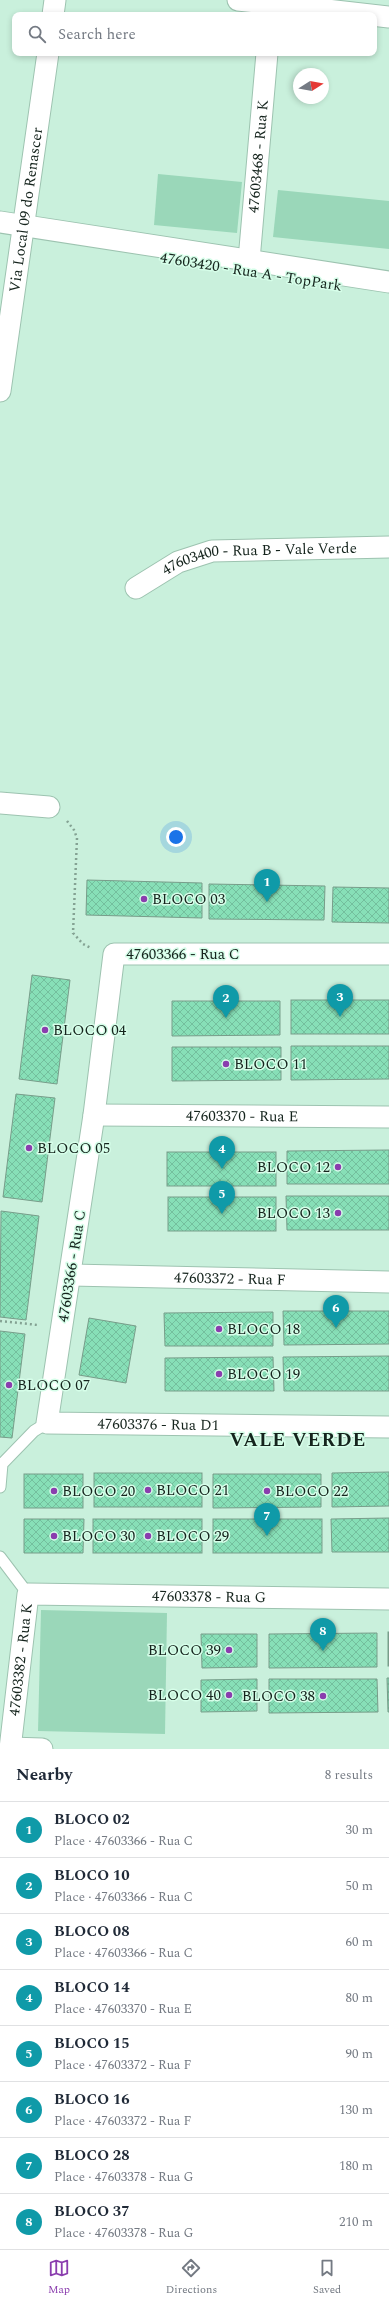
<!DOCTYPE html>
<meta charset="utf-8">
<style>
body{margin:0;font-family:Spectral,serif;background:#f2f2f3;color:#1f2937}
.compass{position:absolute;left:293px;top:68px;width:36px;height:36px;border-radius:50%;background:#fff;box-shadow:0 2px 6px #0003;rotate:79deg}
.you{position:absolute;left:176px;top:837px;width:14px;height:14px;margin:-10px;border:3px solid #fff;border-radius:50%;background:#1a73e8;box-shadow:0 0 0 6px #1a73e833}
.badge{display:grid;place-items:center;width:26px;height:26px;border-radius:50%;background:#8a3dae;color:#fff;font-size:13px;font-weight:700}
.pin{position:absolute;translate:-50% -33px;filter:drop-shadow(0 1px 2px #0008)}
.pin::after{content:'';position:absolute;top:21px;width:14px;height:12px;background:inherit;clip-path:polygon(0 0,100% 0,50% 100%)}
.list{margin:0;padding:0;list-style:none}
h2{display:flex;justify-content:space-between;align-items:center;height:52px;margin:0;padding:0 16px;font-size:17px}
h2 small{font-size:13px;font-weight:400;color:#747a83}
.list li{display:grid;grid-template-columns:26px 1fr auto;gap:12px;align-items:center;box-sizing:border-box;height:56px;padding:0 16px;border-top:1px solid #e0e1e3}
.list b{display:block;font-size:15px;white-space:nowrap}
.list p{margin:0;font-size:13px;white-space:nowrap;color:#747a83}
.list em{font-size:13px;font-style:normal;color:#747a83}
.icon{flex:none;width:22px;height:22px;fill:none;stroke:currentColor;stroke-width:2;stroke-linecap:round;stroke-linejoin:round}
.map{position:relative;flex:none;width:389px;height:1749px;overflow:hidden}
.search{position:absolute;background:#fff;box-shadow:0 2px 6px #0003;left:12px;right:12px;top:12px;height:44px;display:flex;align-items:center;gap:10px;box-sizing:border-box;padding:0 14px;border-radius:8px;color:#747a83;font-size:15px}
.sheet{height:500px;background:#fff}
nav{display:flex;justify-content:space-around;align-items:center;box-sizing:border-box;height:56px;border-top:1px solid #e0e1e3;background:#fff;font-size:11px;color:#747a83}
nav a{display:grid;justify-items:center;gap:2px}
nav .on{color:#8a3dae}
.map>svg:first-child{display:block}
.park{fill:#9ad7b9}
.building{fill:url(#building-cross-hatch);stroke:#789d8a}
.lines{fill:none;stroke-linecap:round;stroke-linejoin:round}
.service-casing{stroke:#9dc3b0;stroke-width:13}
.minor-casing{stroke:#9dc3b0;stroke-width:23}
.path{stroke:#84a293;stroke-width:2.5;stroke-dasharray:2 3;stroke-linecap:butt}
.service{stroke:#fff;stroke-width:11}
.minor{stroke:#fff;stroke-width:21}
.poi-dot{fill:#8a3dae;stroke:#d6fee9;stroke-width:1.5}
.labels{text-anchor:middle;dominant-baseline:central;stroke-width:3;stroke-linejoin:round;paint-order:stroke}
.street-label{font-size:15px;fill:#15241d;stroke:#d6fee9}
.poi-label{font-size:15px;fill:#15241d;stroke:#d6fee9;text-anchor:start}
.district-label{font-size:19px;font-weight:bold;letter-spacing:1px;fill:#15241d;stroke:#d6fee9}
</style>
<div class="map">
<svg width="389" height="1749" viewBox="0 0 389 1749">
<defs>
<pattern id="building-cross-hatch" width="8" height="8" patternUnits="userSpaceOnUse"><rect width="8" height="8" fill="#87dfb7"/><path d="M0 0l8 8M0 8l8-8" fill="none" stroke="#74bf9d"/></pattern>
</defs>
<rect width="100%" height="100%" fill="#c9f0dc"/>
<g class="park">
<polygon points="158,174 242,182 237,233 154,225"/>
<polygon points="278,190 389,201 389,249 273,237"/>
<polygon points="41,1610 167,1613 165,1734 38,1731"/>
</g>
<g class="building">
<polygon points="87,880 202,883 202,918 86,915"/>
<polygon points="209,884 325,886 324,920 209,919"/>
<polygon points="333,887 389,888 389,923 332,922"/>
<polygon points="32,975 70,980 57,1084 19,1079"/>
<rect x="291" y="1000" width="98" height="34"/>
<polygon points="172,1001 280,1001 280,1035 172,1036"/>
<polygon points="291,1046 389,1046 389,1079 291,1080"/>
<polygon points="172,1047 281,1047 281,1080 172,1081"/>
<polygon points="16,1094 55,1098 42,1202 3,1197"/>
<polygon points="389,1150 389,1184 287,1184 287,1151"/>
<rect x="167" y="1152" width="109" height="34"/>
<polygon points="286,1196 389,1196 389,1230 287,1230"/>
<rect x="168" y="1197" width="108" height="34"/>
<polygon points="1,1211 39,1216 26,1320 0,1317"/>
<polygon points="283,1311 389,1311 389,1344 284,1345"/>
<polygon points="273,1312 273,1346 165,1346 164,1313"/>
<polygon points="89,1318 136,1326 126,1383 79,1375"/>
<polygon points="0,1331 25,1334 12,1438 0,1437"/>
<polygon points="389,1356 389,1391 284,1391 283,1357"/>
<polygon points="273,1357 274,1391 165,1391 165,1358"/>
<polygon points="389,1472 389,1506 332,1507 332,1473"/>
<rect x="94" y="1473" width="108" height="34"/>
<rect x="24" y="1474" width="59" height="34"/>
<polygon points="213,1474 321,1474 321,1507 213,1508"/>
<polygon points="389,1518 389,1552 332,1552 331,1519"/>
<polygon points="24,1519 84,1519 83,1553 24,1553"/>
<rect x="93" y="1519" width="109" height="34"/>
<rect x="213" y="1519" width="109" height="34"/>
<rect x="388" y="1632" width="1" height="34"/>
<polygon points="377,1633 377,1667 269,1668 269,1634"/>
<polygon points="201,1634 257,1634 257,1667 202,1668"/>
<polygon points="387,1678 389,1678 389,1712 388,1712"/>
<polygon points="257,1679 257,1711 201,1712 201,1680"/>
<polygon points="269,1679 377,1679 378,1712 269,1713"/>
</g>
<g class="lines">
<g class="service-casing">
<g id="service">
<polyline points="0,1487 2,1464 34,1431 47,1423"/>
<polyline points="0,1557 28,1594"/>
</g>
</g>
<g class="minor-casing">
<g id="minor">
<polyline points="238,0 389,17"/>
<polyline points="53,15 55,0"/>
<polyline points="0,222 389,282"/>
<path id="s1" d="M249,260L267,53"/>
<path id="s2" d="M0,391L48,53"/>
<path id="s3" d="M136,588L178,562L212,551L389,547"/>
<polyline points="0,803 49,807"/>
<path id="s4" d="M389,954H114L94,1115L47,1423L389,1427"/>
<path id="s5" d="M94,1115L389,1117"/>
<path id="s6" d="M71,1275L389,1282"/>
<polyline points="10,1748 42,1749"/>
<path id="s7" d="M10,1749L28,1594L389,1599"/>
</g>
</g>
<g class="path">
<polyline points="67,821 74,830 77,838 73,933 83,944 91,948"/>
<polyline points="0,1321 38,1325"/>
</g>
<use href="#service" class="service"/>
<use href="#minor" class="minor"/>
</g>
<g class="poi-dot">
<circle cx="144" cy="899" r="4"/>
<circle cx="45" cy="1030" r="4"/>
<circle cx="226" cy="1064" r="4"/>
<circle cx="29" cy="1148" r="4"/>
<circle cx="338" cy="1167" r="4"/>
<circle cx="338" cy="1213" r="4"/>
<circle cx="219" cy="1329" r="4"/>
<circle cx="219" cy="1374" r="4"/>
<circle cx="9" cy="1385" r="4"/>
<circle cx="148" cy="1490" r="4"/>
<circle cx="54" cy="1491" r="4"/>
<circle cx="267" cy="1491" r="4"/>
<circle cx="54" cy="1536" r="4"/>
<circle cx="148" cy="1536" r="4"/>
<circle cx="229" cy="1650" r="4"/>
<circle cx="229" cy="1695" r="4"/>
<circle cx="323" cy="1696" r="4"/>
</g>
<g class="labels">
<g class="street-label">
<text stroke="none"><textPath href="#s1" startOffset="104">47603468 - Rua K</textPath></text>
<text stroke="none"><textPath href="#s2" startOffset="183">Via Local 09 do Renascer</textPath></text>
<text transform="translate(251 272) rotate(9)">47603420 - Rua A - TopPark</text>
<text stroke="none"><textPath href="#s3" startOffset="131">47603400 - Rua B - Vale Verde</textPath></text>
<text x="183" y="954">47603366 - Rua C</text>
<text stroke="none"><textPath href="#s5" startOffset="148">47603370 - Rua E</textPath></text>
<text transform="translate(72 1266) rotate(-81)">47603366 - Rua C</text>
<text stroke="none"><textPath href="#s6" startOffset="159">47603372 - Rua F</textPath></text>
<text stroke="none"><textPath href="#s4" startOffset="860">47603376 - Rua D1</textPath></text>
<text stroke="none"><textPath href="#s7" startOffset="337">47603378 - Rua G</textPath></text>
<text stroke="none"><textPath href="#s7" startOffset="90">47603382 - Rua K</textPath></text>
</g>
<g class="poi-label">
<text x="152" y="899">BLOCO 03</text>
<text x="53" y="1030">BLOCO 04</text>
<text x="234" y="1064">BLOCO 11</text>
<text x="37" y="1148">BLOCO 05</text>
<text x="330" y="1167" text-anchor="end">BLOCO 12</text>
<text x="330" y="1213" text-anchor="end">BLOCO 13</text>
<text x="227" y="1329">BLOCO 18</text>
<text x="227" y="1374">BLOCO 19</text>
<text x="17" y="1385">BLOCO 07</text>
<text x="156" y="1490">BLOCO 21</text>
<text x="62" y="1491">BLOCO 20</text>
<text x="275" y="1491">BLOCO 22</text>
<text x="62" y="1536">BLOCO 30</text>
<text x="156" y="1536">BLOCO 29</text>
<text x="221" y="1650" text-anchor="end">BLOCO 39</text>
<text x="221" y="1695" text-anchor="end">BLOCO 40</text>
<text x="315" y="1696" text-anchor="end">BLOCO 38</text>
</g>
<g class="district-label">
<text x="298" y="1440">VALE VERDE</text>
</g>
</g>
</svg>
<svg class="compass" viewBox="-18 -18 36 36"><path d="M0-13l5 13h-10z" fill="#e53935"/><path d="M0 13l5-13h-10z" fill="#747a83"/></svg>
<div class="you"></div>
<div class="pin badge" style="left:267px;top:902px;background:#0f9aa8">1</div>
<div class="pin badge" style="left:226px;top:1018px;background:#0f9aa8">2</div>
<div class="pin badge" style="left:340px;top:1017px;background:#0f9aa8">3</div>
<div class="pin badge" style="left:222px;top:1169px;background:#0f9aa8">4</div>
<div class="pin badge" style="left:222px;top:1214px;background:#0f9aa8">5</div>
<div class="pin badge" style="left:336px;top:1328px;background:#0f9aa8">6</div>
<div class="pin badge" style="left:267px;top:1536px;background:#0f9aa8">7</div>
<div class="pin badge" style="left:323px;top:1651px;background:#0f9aa8">8</div>
<div class="search"><svg class="icon" aria-label="search" viewBox="0 0 24 24"><circle cx="10" cy="10" r="6"/><path d="M15 15l6 6"/></svg>Search here</div>
</div>
<section class="sheet">
<h2>Nearby<small>8 results</small></h2>
<ul class="list">
<li><span class="badge" style="background:#0f9aa8">1</span><div><b>BLOCO 02</b><p>Place · 47603366 - Rua C</p></div><em>30 m</em></li>
<li><span class="badge" style="background:#0f9aa8">2</span><div><b>BLOCO 10</b><p>Place · 47603366 - Rua C</p></div><em>50 m</em></li>
<li><span class="badge" style="background:#0f9aa8">3</span><div><b>BLOCO 08</b><p>Place · 47603366 - Rua C</p></div><em>60 m</em></li>
<li><span class="badge" style="background:#0f9aa8">4</span><div><b>BLOCO 14</b><p>Place · 47603370 - Rua E</p></div><em>80 m</em></li>
<li><span class="badge" style="background:#0f9aa8">5</span><div><b>BLOCO 15</b><p>Place · 47603372 - Rua F</p></div><em>90 m</em></li>
<li><span class="badge" style="background:#0f9aa8">6</span><div><b>BLOCO 16</b><p>Place · 47603372 - Rua F</p></div><em>130 m</em></li>
<li><span class="badge" style="background:#0f9aa8">7</span><div><b>BLOCO 28</b><p>Place · 47603378 - Rua G</p></div><em>180 m</em></li>
<li><span class="badge" style="background:#0f9aa8">8</span><div><b>BLOCO 37</b><p>Place · 47603378 - Rua G</p></div><em>210 m</em></li>
</ul>
</section>
<nav>
<a class="on"><svg class="icon" aria-label="map" viewBox="0 0 24 24"><path d="M3 6l6-2 6 2 6-2v14l-6 2-6-2-6 2zM9 4v14M15 6v14"/></svg>Map</a>
<a><svg class="icon" aria-label="directions" viewBox="0 0 24 24"><path d="M12 3l9 9-9 9-9-9zM9 14v-3h6M13 9l2 2-2 2"/></svg>Directions</a>
<a><svg class="icon" aria-label="saved" viewBox="0 0 24 24"><path d="M7 4h10v16l-5-4-5 4z"/></svg>Saved</a>
</nav>
